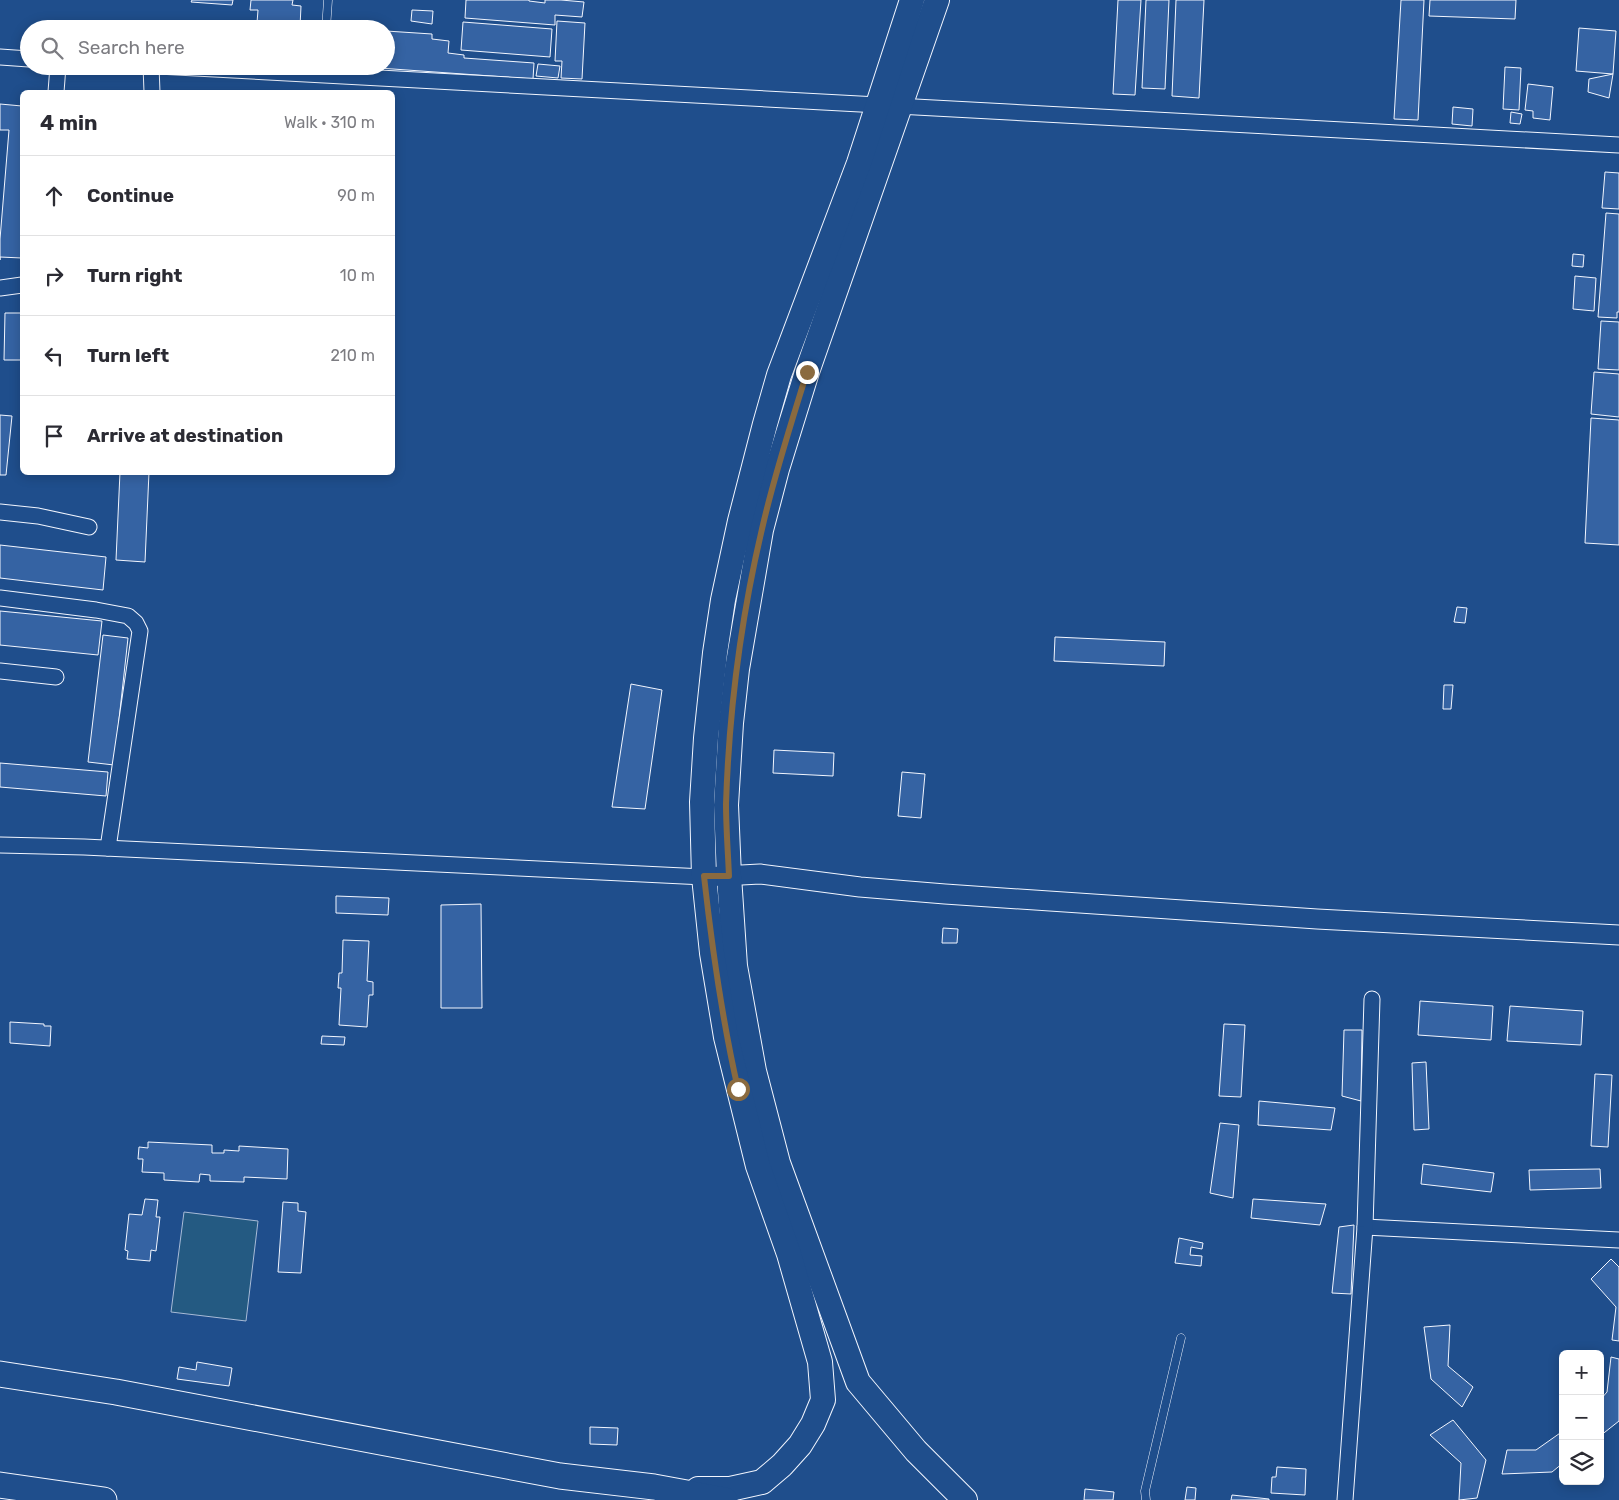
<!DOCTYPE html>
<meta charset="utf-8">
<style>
body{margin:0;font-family:Rubik,sans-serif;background:#f2f2f3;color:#2b2b33}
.controls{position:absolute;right:15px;bottom:15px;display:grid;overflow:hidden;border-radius:8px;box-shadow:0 2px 12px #0003}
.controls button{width:45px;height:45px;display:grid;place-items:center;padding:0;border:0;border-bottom:1px solid #e1e1e2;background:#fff;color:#2b2b33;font:25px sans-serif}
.stop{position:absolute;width:15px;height:15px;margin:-11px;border:4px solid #8a6a3f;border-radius:50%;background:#fff}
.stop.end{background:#8a6a3f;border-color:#fff;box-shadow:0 1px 5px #0008}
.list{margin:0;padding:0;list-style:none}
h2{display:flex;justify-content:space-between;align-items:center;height:65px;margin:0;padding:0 20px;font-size:21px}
h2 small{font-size:16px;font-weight:400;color:#7c7c81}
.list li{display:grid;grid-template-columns:32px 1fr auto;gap:15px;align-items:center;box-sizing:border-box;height:80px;padding:0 20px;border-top:1px solid #e1e1e2}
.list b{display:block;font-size:19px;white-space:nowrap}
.list em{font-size:16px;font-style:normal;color:#7c7c81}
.icon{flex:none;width:28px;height:28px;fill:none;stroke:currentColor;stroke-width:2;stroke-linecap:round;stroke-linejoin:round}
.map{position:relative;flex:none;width:1619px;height:1500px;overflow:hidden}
.search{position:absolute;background:#fff;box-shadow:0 2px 12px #0003;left:20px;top:20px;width:375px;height:55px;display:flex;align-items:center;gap:12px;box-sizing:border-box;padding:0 18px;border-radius:28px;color:#7c7c81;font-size:19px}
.panel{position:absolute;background:#fff;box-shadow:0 2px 12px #0003;left:20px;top:90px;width:375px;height:385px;border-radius:8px}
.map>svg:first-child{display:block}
.green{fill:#245a82;stroke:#a8bbd7}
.building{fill:#3563a3;stroke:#f2f6ff}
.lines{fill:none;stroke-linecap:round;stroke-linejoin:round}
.service-casing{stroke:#f2f6ff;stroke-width:9}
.minor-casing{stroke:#f2f6ff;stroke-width:17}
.tertiary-casing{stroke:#f2f6ff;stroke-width:21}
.primary-casing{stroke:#f2f6ff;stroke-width:26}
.trunk-casing{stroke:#f2f6ff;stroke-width:27}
.service{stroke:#1f4e8c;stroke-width:8}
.minor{stroke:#1f4e8c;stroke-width:15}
.tertiary{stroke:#1f4e8c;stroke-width:19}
.primary{stroke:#1f4e8c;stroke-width:24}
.trunk{stroke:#1f4e8c;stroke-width:25}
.route{stroke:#8a6a3f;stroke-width:6}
</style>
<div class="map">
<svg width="1619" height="1500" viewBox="0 0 1619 1500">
<rect width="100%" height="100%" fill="#1f4e8c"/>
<polygon class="green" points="184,1212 258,1221 246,1321 171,1312"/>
<g class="building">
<polygon points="192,0 233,0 232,5 191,2"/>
<polygon points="251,0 293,0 292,5 301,6 300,27 244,29 244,23 257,23 258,10 250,10"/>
<polygon points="466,0 529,0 529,1 545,3 545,0 561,0 584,2 582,17 555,15 555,25 465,18"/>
<polygon points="1118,0 1141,0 1135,95 1113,94"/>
<polygon points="1146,0 1169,0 1165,89 1142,88"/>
<polygon points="1176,0 1204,0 1199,98 1172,96"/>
<polygon points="1401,0 1424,0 1418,120 1394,119"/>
<polygon points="1430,0 1516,0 1515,19 1429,16"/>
<polygon points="412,10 433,11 432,24 411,21"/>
<polygon points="557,21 585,23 582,79 561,78 562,61 555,61"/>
<polygon points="463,22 552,29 550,57 461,50"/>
<polygon points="1579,28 1616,31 1613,74 1576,71"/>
<polygon points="386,31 432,34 432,39 449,41 448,53 464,55 464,58 534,63 533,79 379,68 379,66 386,66"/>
<polygon points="538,64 560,66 558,78 536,76"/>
<polygon points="1505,67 1521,68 1519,110 1503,109"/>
<polygon points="1613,74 1609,98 1588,92 1589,79"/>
<polygon points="1528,84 1553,87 1550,120 1533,118 1533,111 1525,110"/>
<polygon points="0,104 22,106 22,258 0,257 0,260 0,239 9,130 0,130"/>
<polygon points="1453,107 1473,109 1472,126 1452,124"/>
<polygon points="1511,112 1522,114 1520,124 1510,123"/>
<polygon points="1605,172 1619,173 1619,209 1602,208"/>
<polygon points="1606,213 1619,214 1619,312 1617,312 1617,318 1598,317"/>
<polygon points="1573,254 1584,255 1583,267 1572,266"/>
<polygon points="1575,276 1596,278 1594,311 1573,309"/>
<polygon points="5,313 22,313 22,360 4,360"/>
<polygon points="1601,321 1619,322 1619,370 1598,369"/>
<polygon points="1594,372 1619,374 1619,417 1591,414"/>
<polygon points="0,415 12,416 6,475 0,475"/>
<polygon points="1591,418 1619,420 1619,545 1585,543"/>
<polygon points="120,472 149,472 145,562 116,560"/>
<polygon points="0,545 106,557 103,590 0,578"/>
<polygon points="1457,607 1467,608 1465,623 1454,622"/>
<polygon points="0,611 102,621 98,655 0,645"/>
<polygon points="103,635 128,638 114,765 88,762"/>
<polygon points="1055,637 1165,642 1164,666 1054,661"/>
<polygon points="631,684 662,690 645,809 612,807"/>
<polygon points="1444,685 1453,685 1451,709 1443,709"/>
<polygon points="774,750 834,753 833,776 773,773"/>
<polygon points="0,763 108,772 106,796 0,787"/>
<polygon points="902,772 925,774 921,818 898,816"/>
<polygon points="336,896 389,898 388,915 336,913"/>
<polygon points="481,904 482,1008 441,1008 441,905"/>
<polygon points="943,928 958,929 957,943 942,943"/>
<polygon points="343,940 369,941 367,981 373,982 373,995 369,995 367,1027 339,1025 341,988 338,988 339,973 342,973"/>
<polygon points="1420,1001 1493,1006 1491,1040 1418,1035"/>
<polygon points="1510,1006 1583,1011 1581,1045 1507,1041"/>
<polygon points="10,1022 44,1024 44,1026 51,1026 50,1046 10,1043"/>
<polygon points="1224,1024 1245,1025 1241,1097 1219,1096"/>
<polygon points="1344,1030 1362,1030 1361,1101 1342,1096"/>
<polygon points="322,1036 345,1037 344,1045 321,1044"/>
<polygon points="1426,1062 1429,1129 1414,1130 1412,1063"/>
<polygon points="1595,1074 1612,1075 1608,1147 1591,1146"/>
<polygon points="1259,1101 1335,1108 1331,1130 1258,1125"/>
<polygon points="1220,1123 1239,1125 1233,1198 1210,1193"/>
<polygon points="148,1142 212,1145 212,1153 224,1153 224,1150 239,1151 239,1146 288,1149 287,1179 244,1177 244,1182 210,1181 210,1175 200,1174 199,1182 164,1180 164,1173 142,1172 143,1159 138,1159 139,1147 148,1148"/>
<polygon points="1423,1164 1494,1173 1491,1192 1421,1184"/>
<polygon points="1600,1169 1601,1188 1530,1190 1529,1170"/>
<polygon points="145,1199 158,1200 156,1217 160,1217 156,1251 151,1250 150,1261 127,1259 128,1251 125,1250 129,1214 142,1215"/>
<polygon points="1253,1199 1326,1204 1320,1225 1251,1218"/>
<polygon points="283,1202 298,1203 298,1211 306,1212 301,1273 278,1272"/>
<polygon points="1354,1225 1351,1294 1332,1293 1339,1227"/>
<polygon points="1179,1238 1203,1243 1202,1249 1191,1247 1190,1255 1202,1256 1201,1266 1175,1263"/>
<polygon points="1611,1259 1619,1267 1619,1341 1612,1340 1616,1307 1591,1279"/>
<polygon points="1450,1325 1448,1366 1473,1387 1462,1407 1431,1379 1424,1327"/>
<polygon points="1611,1357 1619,1359 1619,1421 1600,1436 1600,1400 1607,1392"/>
<polygon points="197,1362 232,1368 229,1386 177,1379 179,1367 196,1370"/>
<polygon points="1453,1420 1486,1460 1477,1498 1459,1500 1461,1463 1430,1435"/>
<polygon points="590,1427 618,1428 617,1445 590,1444"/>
<polygon points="1563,1431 1563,1463 1552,1472 1502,1474 1507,1450 1536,1450"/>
<polygon points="1277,1467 1306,1469 1305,1495 1271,1493 1272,1477 1276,1477"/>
<polygon points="1187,1487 1196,1488 1195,1500 1185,1500"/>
<polygon points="1085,1489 1114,1492 1113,1500 1084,1500"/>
<polygon points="1232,1495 1269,1499 1269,1500 1231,1500"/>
</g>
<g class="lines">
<g class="service-casing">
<g id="service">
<polyline points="326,29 328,0"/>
<polyline points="1146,1500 1145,1491 1181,1338"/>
</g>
</g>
<g class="minor-casing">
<g id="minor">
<polyline points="0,57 29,59"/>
<polyline points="151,66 152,92"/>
<polyline points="158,66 1619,145"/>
<polyline points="56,92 58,66"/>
<polyline points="0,288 22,285"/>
<polyline points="0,512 38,516 89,527"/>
<polyline points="0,598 96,610 128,616 136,623 140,631 108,848"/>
<polyline points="0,671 56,677"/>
<polyline points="0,845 84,847 704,877"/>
<polyline points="1365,1227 1619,1240"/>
<polyline points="1345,1500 1365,1227 1372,999"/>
</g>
</g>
<g class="tertiary-casing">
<polyline id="tertiary" points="704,877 760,874 860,887 945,894 1317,919 1619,935"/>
</g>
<g class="primary-casing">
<g id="primary">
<polyline points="937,0 807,372 777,469 761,530 737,669 731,723 726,805 729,876 735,966 754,1071 778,1163 858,1382 916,1451 965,1500"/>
<polyline points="698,1489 730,1489 762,1482 782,1465 800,1445 813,1424 823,1400 820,1362 789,1254 758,1166 726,1037 712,953 704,877 702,802 706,738 715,653 723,600 740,521 765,424 779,375 859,163 912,0"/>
</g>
</g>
<g class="trunk-casing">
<g id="trunk">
<polyline points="0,1374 116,1392 560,1476 654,1487 725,1500"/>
<polyline points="0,1485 104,1500"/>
</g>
</g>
<use href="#service" class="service"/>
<use href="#minor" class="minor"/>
<use href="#tertiary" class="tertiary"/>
<use href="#primary" class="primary"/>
<use href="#trunk" class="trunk"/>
</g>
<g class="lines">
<path class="route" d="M738,1089C722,1019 712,948 704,876H729C728,852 726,828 726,804C729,712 741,618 762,529C774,476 791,424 807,372"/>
</g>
</svg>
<div class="controls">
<button>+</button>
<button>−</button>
<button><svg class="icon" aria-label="layers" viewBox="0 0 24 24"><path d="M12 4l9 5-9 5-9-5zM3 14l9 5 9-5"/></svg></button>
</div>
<div class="stop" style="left:738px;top:1089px"></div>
<div class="stop end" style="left:807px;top:372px"></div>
<div class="search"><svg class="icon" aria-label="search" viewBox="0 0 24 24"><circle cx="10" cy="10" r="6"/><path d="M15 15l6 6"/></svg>Search here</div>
<section class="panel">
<h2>4 min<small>Walk · 310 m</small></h2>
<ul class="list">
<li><svg class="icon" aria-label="ahead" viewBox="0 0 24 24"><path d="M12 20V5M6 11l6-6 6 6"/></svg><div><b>Continue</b></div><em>90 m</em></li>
<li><svg class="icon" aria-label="right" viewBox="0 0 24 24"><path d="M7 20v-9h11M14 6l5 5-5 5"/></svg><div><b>Turn right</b></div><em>10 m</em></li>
<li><svg class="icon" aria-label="left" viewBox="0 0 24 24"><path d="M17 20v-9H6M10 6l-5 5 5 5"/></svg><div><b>Turn left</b></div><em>210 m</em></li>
<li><svg class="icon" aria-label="arrive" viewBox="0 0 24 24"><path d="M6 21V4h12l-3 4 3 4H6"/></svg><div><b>Arrive at destination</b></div></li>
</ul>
</section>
</div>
